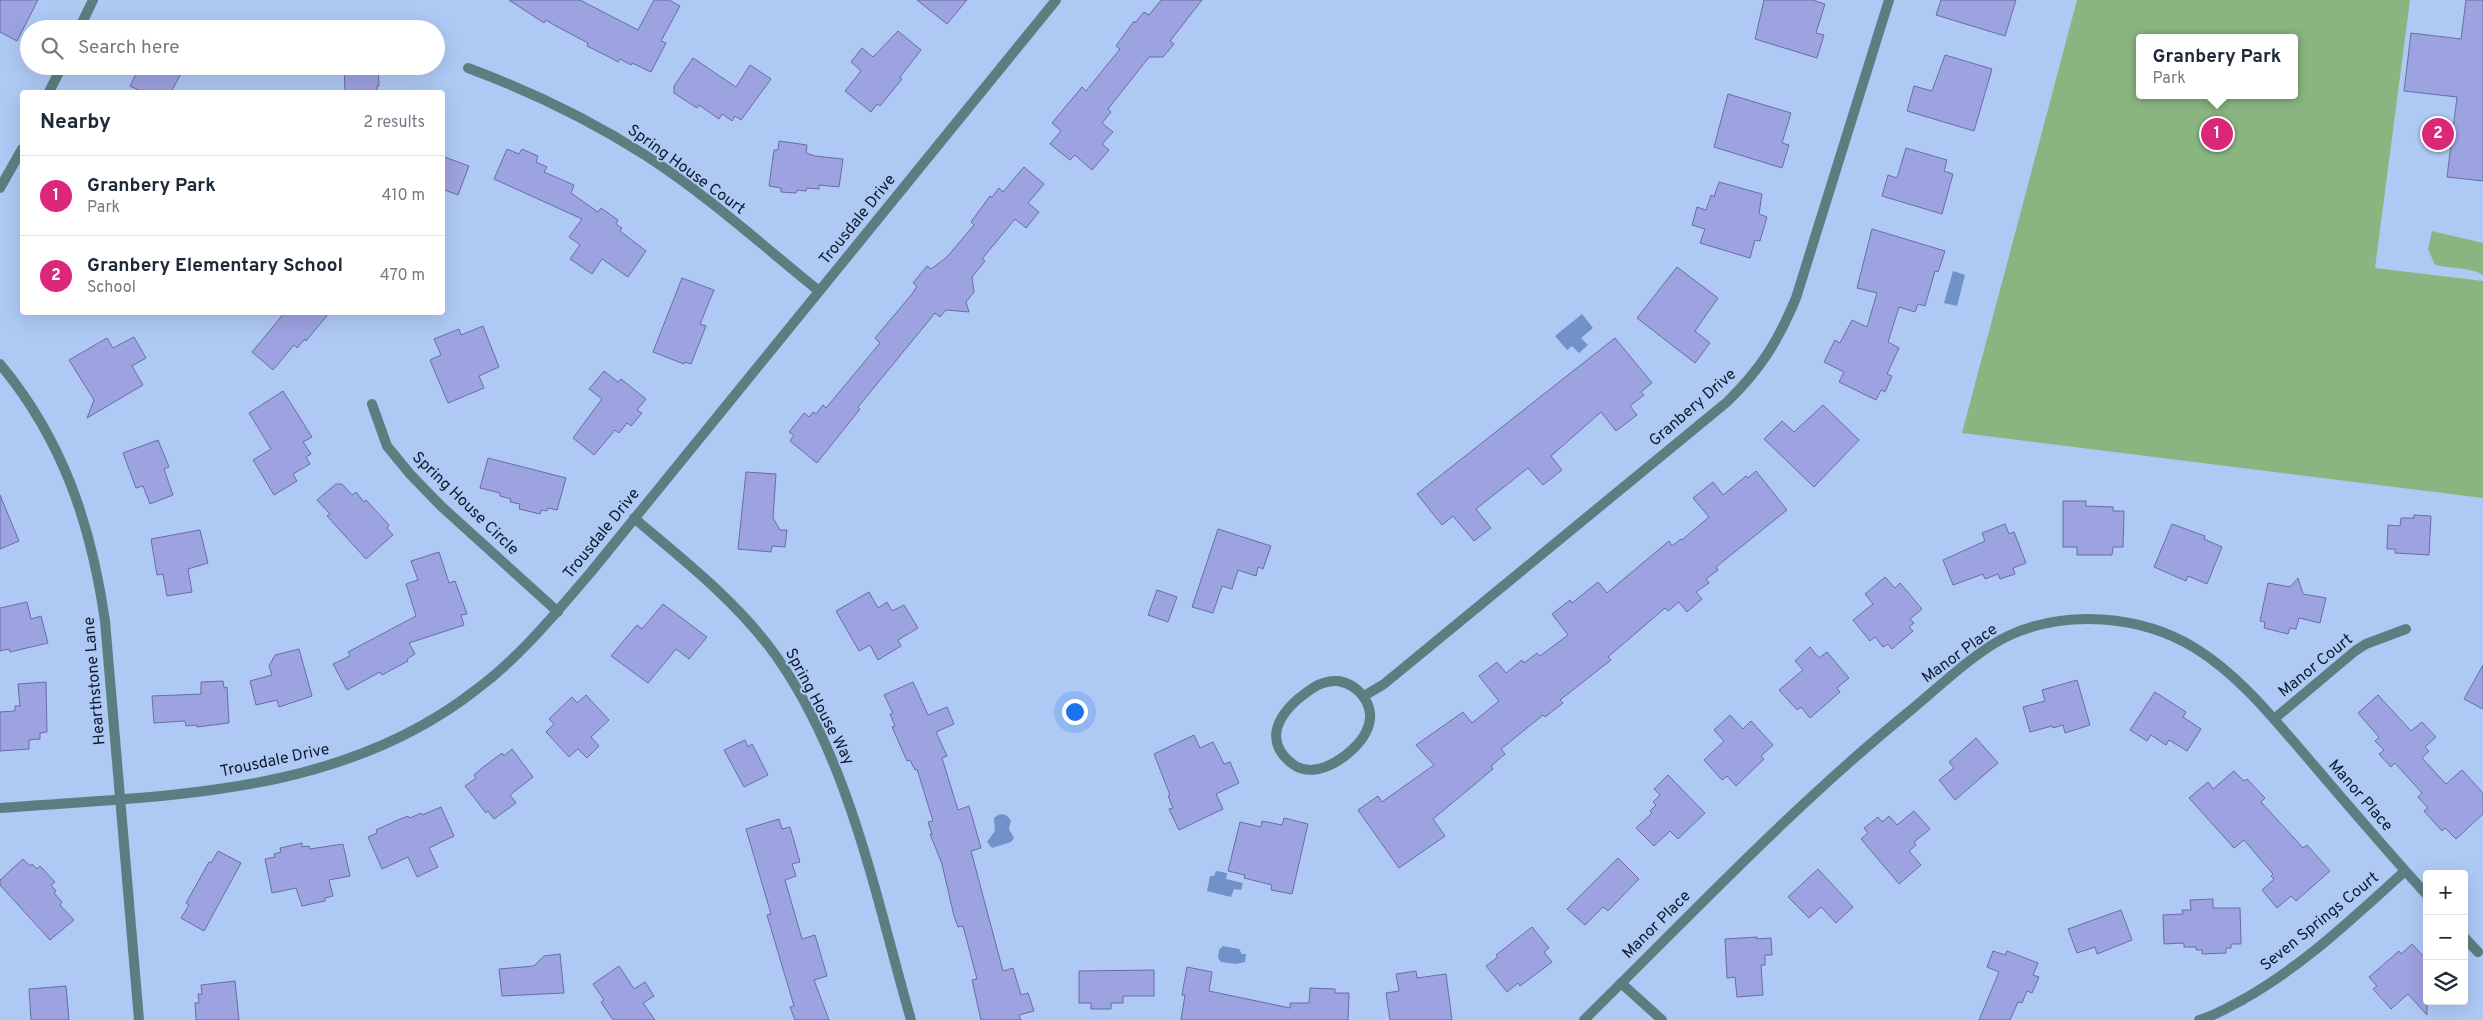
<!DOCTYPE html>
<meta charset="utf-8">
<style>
body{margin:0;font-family:Overpass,sans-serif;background:#f2f2f3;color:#1f2937}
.controls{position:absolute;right:15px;bottom:15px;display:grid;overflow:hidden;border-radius:5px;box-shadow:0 5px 20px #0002}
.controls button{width:45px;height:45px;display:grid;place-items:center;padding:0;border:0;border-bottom:1px solid #e0e1e3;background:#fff;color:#1f2937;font:25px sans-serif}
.you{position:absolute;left:1074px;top:711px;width:18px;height:18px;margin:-12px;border:4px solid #fff;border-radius:50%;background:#1a73e8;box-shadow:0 0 0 8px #1a73e833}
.badge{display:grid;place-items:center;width:32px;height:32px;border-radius:50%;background:#db2777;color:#fff;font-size:16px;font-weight:700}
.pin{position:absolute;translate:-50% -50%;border:2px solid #fff;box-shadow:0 1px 5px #0006}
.popup{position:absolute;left:2136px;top:34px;width:162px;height:65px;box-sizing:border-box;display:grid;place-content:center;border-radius:5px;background:#fff;filter:drop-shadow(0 1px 4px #0005);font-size:16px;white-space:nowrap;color:#747a83}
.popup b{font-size:19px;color:#1f2937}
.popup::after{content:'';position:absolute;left:50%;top:100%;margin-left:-10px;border:10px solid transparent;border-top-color:#fff}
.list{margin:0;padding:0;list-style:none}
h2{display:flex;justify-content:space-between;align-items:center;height:65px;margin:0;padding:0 20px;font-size:21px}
h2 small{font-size:16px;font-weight:400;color:#747a83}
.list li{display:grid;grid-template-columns:32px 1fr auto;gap:15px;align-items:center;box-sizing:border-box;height:80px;padding:0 20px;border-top:1px solid #e0e1e3}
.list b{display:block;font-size:19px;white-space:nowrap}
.list p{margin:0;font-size:16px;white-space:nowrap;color:#747a83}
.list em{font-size:16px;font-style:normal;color:#747a83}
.icon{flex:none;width:28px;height:28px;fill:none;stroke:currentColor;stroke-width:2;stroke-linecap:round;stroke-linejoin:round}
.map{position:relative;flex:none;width:2483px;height:1020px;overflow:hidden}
.search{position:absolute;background:#fff;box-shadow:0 5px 20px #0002;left:20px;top:20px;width:425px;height:55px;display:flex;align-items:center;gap:12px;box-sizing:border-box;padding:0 18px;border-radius:28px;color:#747a83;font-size:19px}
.panel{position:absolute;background:#fff;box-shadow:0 5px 20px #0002;left:20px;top:90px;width:425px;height:225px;border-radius:5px}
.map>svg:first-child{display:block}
.green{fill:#8ab581;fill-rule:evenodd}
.water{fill:#7092c8}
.building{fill:#9da2e1;stroke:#696da4}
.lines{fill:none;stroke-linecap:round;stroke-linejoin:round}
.street{stroke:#5b7f81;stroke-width:10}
.labels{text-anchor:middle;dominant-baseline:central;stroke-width:4;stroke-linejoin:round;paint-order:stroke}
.street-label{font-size:16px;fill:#0e1a2d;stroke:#aec9f4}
</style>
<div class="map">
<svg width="2483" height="1020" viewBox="0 0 2483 1020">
<rect width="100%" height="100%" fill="#aec9f4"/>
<g class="green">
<path d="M2077,0H2410L2375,268L2483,281V498L1962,433ZM2140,38H2294V95H2140Z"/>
<path d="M2432,231L2483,243V275C2474,268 2448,268 2435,265L2428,249Z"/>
</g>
<g class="water">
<polygon points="1953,271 1965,275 1957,306 1944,303"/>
<polygon points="1582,314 1593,328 1581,338 1588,345 1579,353 1572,346 1567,350 1555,336"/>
<polygon points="1000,814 1006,815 1011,820 1009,829 1014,838 1011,842 992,848 987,842 995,831 994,818"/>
<polygon points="1216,871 1227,873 1226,879 1243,883 1241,890 1234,889 1231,897 1207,891 1210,876 1214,876"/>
<polygon points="1223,946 1239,949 1242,954 1246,954 1245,962 1236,964 1221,962 1218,958 1219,950"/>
</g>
<g class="building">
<polygon points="0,0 38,0 17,41 0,32"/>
<polygon points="509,0 580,0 638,30 654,0 669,0 680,6 661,41 666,43 651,72 632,63 631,65 620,59 618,62 609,57 587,46 588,43 556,26 546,20 544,23"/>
<polygon points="917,0 967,0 947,24"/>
<polygon points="1161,0 1202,0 1170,41 1174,44 1163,57 1149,57 1108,109 1111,112 1102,123 1113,132 1102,144 1109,150 1092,170 1075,155 1070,160 1050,144 1061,131 1052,123 1082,87 1086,91 1120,49 1116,46 1134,21 1135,23 1144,12 1149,15"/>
<polygon points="1764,0 1812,0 1825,4 1816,33 1824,35 1817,58 1755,39"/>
<polygon points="1941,0 2016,0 2005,36 1936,15"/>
<polygon points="2466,0 2483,0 2483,181 2447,177 2457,97 2404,91 2411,33 2461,39"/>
<polygon points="898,31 921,50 900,77 902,79 880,106 877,104 871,112 845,91 861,71 851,62 862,48 873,57"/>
<polygon points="1945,55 1992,69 1974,131 1907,111 1914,86 1932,91"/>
<polygon points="693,58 736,87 750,65 771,79 741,120 735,116 732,121 722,114 719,119 699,105 697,108 674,93 674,86"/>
<polygon points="140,66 171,66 182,72 171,92 143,92 130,86"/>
<polygon points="344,66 378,66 379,86 377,86 377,92 345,92"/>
<polygon points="1728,94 1791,113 1782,143 1789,145 1782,168 1714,147"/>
<polygon points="779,141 807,145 806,153 815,156 843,159 839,187 819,185 819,189 807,188 806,191 797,190 796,193 781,192 781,188 769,186 774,150 778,150"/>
<polygon points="1906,148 1947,160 1944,171 1953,174 1942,214 1882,196 1888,175 1897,178"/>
<polygon points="507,149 519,154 522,149 538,156 536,162 547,167 544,172 574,185 571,193 598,212 601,208 618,220 616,224 622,228 620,231 646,251 628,277 602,259 592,274 570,259 580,245 569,237 582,219 494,179"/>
<polygon points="442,156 469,166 458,195 442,189"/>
<polygon points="1024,167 1044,184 1028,203 1039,212 1026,228 1015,219 982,259 985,261 972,277 974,292 966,302 969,312 946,310 940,317 935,313 858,407 860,409 817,463 790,441 794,435 789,432 804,413 809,417 813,412 816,414 823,405 826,408 880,343 875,338 912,294 917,286 913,283 927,266 931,269 947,257 974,225 971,222 990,196 992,197 999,188 1003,192"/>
<polygon points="1719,182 1762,194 1759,214 1767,217 1760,241 1755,240 1750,258 1700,243 1705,229 1692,225 1697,207 1706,210 1711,195 1714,197"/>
<polygon points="1872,229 1945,251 1938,272 1935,271 1925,306 1918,304 1915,312 1899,307 1888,342 1899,348 1887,374 1892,376 1885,392 1881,390 1876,400 1839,382 1844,372 1824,362 1835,340 1840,343 1852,320 1867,327 1877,293 1857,288"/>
<polygon points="1677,267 1718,298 1695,331 1710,343 1695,363 1637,318"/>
<polygon points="682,278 714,290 700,324 706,326 691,364 685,362 684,364 653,352"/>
<polygon points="285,312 330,312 306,341 305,339 297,348 294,345 273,370 252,352"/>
<polygon points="483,326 499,367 479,376 484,388 448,403 430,360 441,355 434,339 459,329 461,335"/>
<polygon points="134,337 146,358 132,366 143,385 87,418 94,400 69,360 107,338 113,348"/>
<polygon points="1615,338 1652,383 1641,392 1644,395 1630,406 1637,415 1616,431 1601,412 1551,456 1562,470 1543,485 1528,468 1476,509 1491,528 1474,541 1453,516 1442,525 1417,494"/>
<polygon points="604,371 618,382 621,379 646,399 637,410 642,413 631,426 627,423 619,433 615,430 594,455 573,438 602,399 589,389"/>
<polygon points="283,391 312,437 303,442 311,454 306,457 310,464 293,474 297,481 274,495 253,460 271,449 249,413"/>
<polygon points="1823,405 1859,440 1814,487 1764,439 1782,421 1794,432"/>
<polygon points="158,440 169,467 164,469 173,495 150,504 143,486 136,488 123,453"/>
<polygon points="488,458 566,478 557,510 548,508 547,511 541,510 540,514 519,509 520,504 510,502 511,499 500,496 500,493 480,488"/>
<polygon points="1756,471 1787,510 1716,567 1718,570 1706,579 1709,583 1696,592 1702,599 1687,612 1679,602 1668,611 1665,608 1608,657 1611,660 1560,700 1563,703 1545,717 1543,715 1501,749 1505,754 1491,766 1493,769 1433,819 1445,836 1399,868 1358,810 1378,796 1382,802 1434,765 1416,745 1463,712 1472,723 1499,701 1479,676 1497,662 1506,673 1522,660 1524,663 1537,653 1540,656 1568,635 1552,614 1570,600 1572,603 1598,582 1607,593 1669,541 1672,546 1681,539 1682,540 1709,517 1693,498 1713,482 1723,495 1746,476 1748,478"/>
<polygon points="746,472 776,474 773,518 780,530 787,530 785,547 772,546 771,552 738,549"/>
<polygon points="336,484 342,484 352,495 356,492 364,502 366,500 389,525 387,528 393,535 366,559 327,516 330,514 317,500"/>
<polygon points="0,495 19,541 0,549"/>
<polygon points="2063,501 2086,501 2086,506 2113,507 2113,511 2124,511 2123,547 2113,547 2112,555 2077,555 2077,547 2063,547"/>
<polygon points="2414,515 2431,516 2429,555 2395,553 2395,549 2387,549 2388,525 2400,526 2401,518 2414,518"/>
<polygon points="2005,524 2009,534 2014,532 2026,563 2013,568 2015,574 2000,579 1998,574 1985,579 1983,574 1953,585 1943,560 1985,541 1982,533"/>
<polygon points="2172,524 2205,536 2204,539 2222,547 2207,584 2188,576 2186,581 2154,567"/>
<polygon points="1218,529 1271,546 1263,569 1258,567 1256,576 1238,570 1232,589 1222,586 1213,613 1192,607"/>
<polygon points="200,530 208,563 188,569 192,592 167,596 163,574 157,575 151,539"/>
<polygon points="439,552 449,583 455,581 467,614 461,615 464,625 409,643 415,654 407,659 408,661 382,675 380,672 347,690 333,664 350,656 348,652 416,616 406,584 418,580 411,561"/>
<polygon points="1885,577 1895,588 1900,583 1922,609 1910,619 1914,623 1909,627 1913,631 1892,649 1888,644 1883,647 1875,637 1870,641 1853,620 1873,604 1865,594"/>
<polygon points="2298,578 2303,594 2326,598 2320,623 2299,618 2296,629 2290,628 2288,634 2264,628 2265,622 2260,621 2268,583 2290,587"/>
<polygon points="1157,590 1177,597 1168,622 1148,615"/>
<polygon points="869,592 878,608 887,602 892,611 904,605 918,628 898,640 901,646 878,660 870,645 859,651 836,611"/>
<polygon points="27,602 31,619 41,616 48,643 10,652 9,649 0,651 0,608"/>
<polygon points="663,604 707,637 689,659 676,649 648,683 611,656 637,625 642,629"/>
<polygon points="1810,647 1819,658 1827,652 1849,678 1837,688 1840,692 1810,718 1801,707 1797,710 1779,690 1803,670 1795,661"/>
<polygon points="299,649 312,696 279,707 277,700 256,705 250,681 272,675 269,666 275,655"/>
<polygon points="2483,665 2483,709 2464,699"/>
<polygon points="2077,680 2090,725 2065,733 2063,725 2053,728 2052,726 2030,732 2023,707 2045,701 2042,690"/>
<polygon points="223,681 224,688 227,687 229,723 197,727 197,725 186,726 185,721 154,723 152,696 201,694 201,682"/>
<polygon points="46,682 47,732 40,733 40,739 29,740 29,749 0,751 0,712 15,711 15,706 20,706 18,684"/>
<polygon points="913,682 928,715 947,707 954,724 936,732 947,756 942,758 958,810 969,806 981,848 971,851 1003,971 1013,968 1021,995 1028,993 1034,1011 1019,1015 1021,1020 981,1020 972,980 977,979 963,926 958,927 954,916 942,864 930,834 932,834 928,822 933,821 917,769 915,770 910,760 907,761 892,727 895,726 890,714 893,713 884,695"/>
<polygon points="2155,692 2186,712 2183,717 2201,729 2187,751 2169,740 2166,745 2151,735 2147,741 2130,730"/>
<polygon points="586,695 609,720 591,737 599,746 587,758 578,749 569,757 546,732 554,724 549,719 572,697 577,703"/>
<polygon points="2378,695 2411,731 2422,722 2436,737 2425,747 2429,751 2422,758 2446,784 2462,770 2483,793 2483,814 2456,839 2445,828 2442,831 2424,811 2428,808 2418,797 2422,793 2395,763 2391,767 2379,754 2384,750 2375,741 2379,737 2358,713"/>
<polygon points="1730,715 1743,729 1751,721 1773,745 1761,756 1764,759 1736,786 1727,776 1722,780 1704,760 1724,741 1714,730"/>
<polygon points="1194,735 1200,748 1213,742 1224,764 1230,762 1239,783 1216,794 1223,809 1179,830 1169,809 1173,808 1168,796 1170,795 1154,754"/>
<polygon points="1976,738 1998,763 1955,800 1939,780 1954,768 1949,762"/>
<polygon points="745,740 748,747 752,744 768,775 744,787 724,750"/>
<polygon points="512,749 533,777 510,795 516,803 494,819 488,811 486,813 465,786 476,778 474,775 482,768 502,753 504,756"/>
<polygon points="2234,771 2244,781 2247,779 2265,798 2261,802 2303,848 2307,845 2330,871 2296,901 2291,896 2277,908 2262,890 2274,879 2271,876 2273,874 2244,840 2234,848 2189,798 2208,782 2213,789"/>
<polygon points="1668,775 1705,813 1678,839 1670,831 1654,846 1636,828 1652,813 1650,811 1656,805 1653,802 1660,795 1654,789"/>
<polygon points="441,807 454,836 429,848 438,867 417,877 408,857 382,869 368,837 377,833 376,830 398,820 408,816 410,818 421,813 422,815"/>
<polygon points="1914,811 1930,829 1914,842 1916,845 1909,851 1921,865 1899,884 1861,839 1868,833 1864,828 1878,817 1882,822 1889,816 1897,825"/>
<polygon points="1284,818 1308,824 1292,894 1271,890 1272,885 1244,878 1245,875 1228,871 1240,822 1261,827 1262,821 1282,825"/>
<polygon points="779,819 782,829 790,827 800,862 792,864 796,876 785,880 802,939 815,935 827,976 814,980 829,1020 795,1020 790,1007 794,1006 767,915 771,914 746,829"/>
<polygon points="302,843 302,847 309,846 310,849 343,844 350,876 329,880 333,896 325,898 325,901 302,906 296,888 272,893 265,859 275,857 274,854 281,852 280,848"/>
<polygon points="218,851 241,863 204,931 181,918 189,905 186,903 209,862 211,863"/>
<polygon points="1618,858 1639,879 1608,911 1603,907 1585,925 1567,909"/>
<polygon points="23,859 30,866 32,864 37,869 40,866 55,882 51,885 56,891 54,893 62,902 60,905 74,920 50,940 0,885 0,880"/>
<polygon points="1818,869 1853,907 1836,923 1821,907 1809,918 1788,897"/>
<polygon points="2213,899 2213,908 2240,908 2241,944 2231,944 2231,948 2226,948 2226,953 2202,954 2202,950 2196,950 2196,947 2184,947 2184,943 2164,944 2163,915 2183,914 2182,910 2191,910 2190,900"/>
<polygon points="2121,910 2132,940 2097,954 2095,947 2077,953 2068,929"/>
<polygon points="1532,927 1549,948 1544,952 1552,962 1520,986 1518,983 1507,992 1486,966 1498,957 1496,955"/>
<polygon points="1757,937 1757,939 1771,938 1772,955 1765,955 1765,965 1761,965 1763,995 1737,997 1735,977 1727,978 1725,939"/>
<polygon points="2412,944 2427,960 2427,1015 2408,994 2391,1009 2373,989 2377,986 2369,977 2399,951 2401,954"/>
<polygon points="1993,951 2005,955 2007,951 2038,963 2033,975 2039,977 2032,993 2027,991 2022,1003 2018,1002 2010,1020 1979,1020 1999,972 1987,967"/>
<polygon points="560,954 564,993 502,996 499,969 534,966 544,956"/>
<polygon points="619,966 634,989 645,982 654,996 643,1003 655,1020 613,1020 601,1002 604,1000 593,984"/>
<polygon points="1187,967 1212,972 1209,991 1290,1008 1290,1003 1309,1003 1310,988 1335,989 1335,993 1349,993 1348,1020 1181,1020 1185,995 1182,995"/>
<polygon points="1154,970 1154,996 1123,996 1123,1003 1111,1003 1111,1009 1091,1009 1091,1003 1079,1003 1079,971"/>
<polygon points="1416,971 1417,978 1446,974 1452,1020 1390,1020 1386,993 1399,991 1396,974"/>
<polygon points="235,981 239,1020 196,1020 195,1003 199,1003 198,994 202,994 201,985"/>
<polygon points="66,986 69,1020 31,1020 29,989"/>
</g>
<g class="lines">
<g class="street">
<polyline points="79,29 93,0"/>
<path d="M468,68C530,91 590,120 645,155C707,195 762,245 819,291"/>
<polyline points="49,92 62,66"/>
<polyline points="0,188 22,149"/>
<path d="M0,364C63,440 91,524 105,621L139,1020"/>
<polyline points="372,404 387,446 410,474 441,506 558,612"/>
<path d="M634,518C681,558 730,596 768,645C848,750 875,895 911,1020"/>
<path d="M1338,681C1361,685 1378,709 1366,732C1355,754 1317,781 1294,765C1265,744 1275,719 1298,699C1311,689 1321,680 1338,681Z"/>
<path d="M1364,696L1384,684L1727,402C1761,369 1778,341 1796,298L1889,0"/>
<polyline points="2274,719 2355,651 2366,644 2406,629"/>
<path d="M0,808C166,795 340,797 477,689C521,656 555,614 591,572L1056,0"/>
<polyline points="2464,937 2478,952"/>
<polyline points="1621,983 1662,1020"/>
<path d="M1584,1020C1691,915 1794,805 1911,710C1939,687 1976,651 2008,636C2066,609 2141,615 2195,648C2240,676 2272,717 2306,756C2346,803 2386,850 2427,895"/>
<path d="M2199,1020C2215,1016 2229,1007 2244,999C2304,965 2354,917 2405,871"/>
</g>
</g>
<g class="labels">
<g class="street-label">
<text transform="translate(686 170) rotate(36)">Spring House Court</text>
<text transform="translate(858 220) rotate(-51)">Trousdale Drive</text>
<text transform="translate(1693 408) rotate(-41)">Granbery Drive</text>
<text transform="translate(465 504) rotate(44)">Spring House Circle</text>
<text transform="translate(602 534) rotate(-51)">Trousdale Drive</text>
<text transform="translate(1960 654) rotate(-36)">Manor Place</text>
<text transform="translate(2316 666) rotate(-39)">Manor Court</text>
<text transform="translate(95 681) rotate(-95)">Hearthstone Lane</text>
<text transform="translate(819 707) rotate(62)">Spring House Way</text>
<text transform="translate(275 761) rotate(-12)">Trousdale Drive</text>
<text transform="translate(2360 796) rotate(49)">Manor Place</text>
<text transform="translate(2320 922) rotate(-39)">Seven Springs Court</text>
<text transform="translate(1657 925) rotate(-45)">Manor Place</text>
</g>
</g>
</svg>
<div class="controls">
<button>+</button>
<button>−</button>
<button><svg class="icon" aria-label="layers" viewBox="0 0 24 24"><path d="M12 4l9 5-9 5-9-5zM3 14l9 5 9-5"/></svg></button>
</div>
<div class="you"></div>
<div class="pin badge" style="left:2217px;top:134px">1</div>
<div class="popup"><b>Granbery Park</b>Park</div>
<div class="pin badge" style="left:2438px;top:134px">2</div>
<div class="search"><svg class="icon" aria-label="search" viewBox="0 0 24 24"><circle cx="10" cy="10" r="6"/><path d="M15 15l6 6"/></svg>Search here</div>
<section class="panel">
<h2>Nearby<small>2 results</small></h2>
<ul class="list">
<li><span class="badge">1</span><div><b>Granbery Park</b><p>Park</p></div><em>410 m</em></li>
<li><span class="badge">2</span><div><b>Granbery Elementary School</b><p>School</p></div><em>470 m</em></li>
</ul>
</section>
</div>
